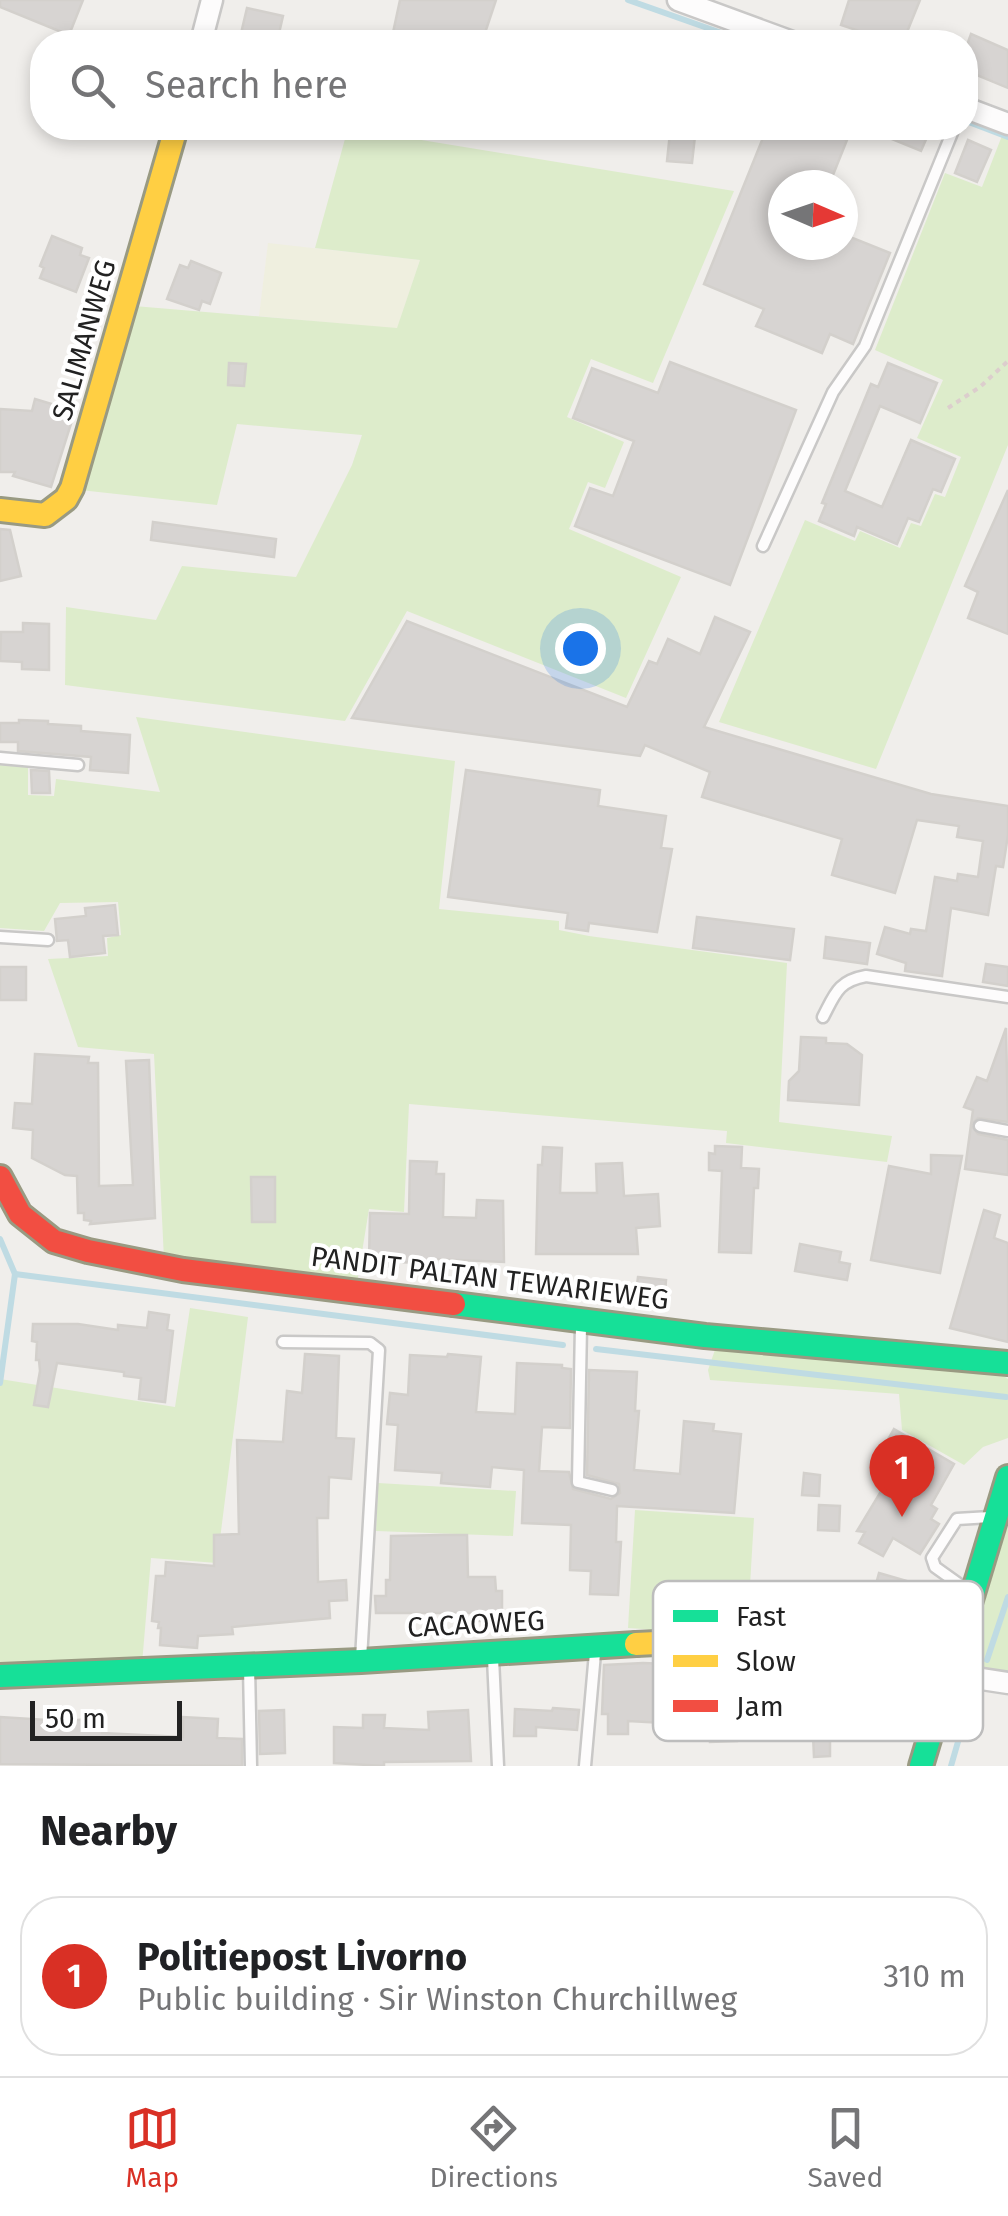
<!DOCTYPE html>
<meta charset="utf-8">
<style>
body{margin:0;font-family:"Fira Sans",sans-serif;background:#f6f6f6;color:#202124}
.compass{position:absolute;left:768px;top:170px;width:90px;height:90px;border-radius:50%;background:#fff;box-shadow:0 5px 15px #0003;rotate:92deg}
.scale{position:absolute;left:30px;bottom:25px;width:152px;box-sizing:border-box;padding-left:10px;border:5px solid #222;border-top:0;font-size:28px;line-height:35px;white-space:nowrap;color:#222;-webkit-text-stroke:8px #fff;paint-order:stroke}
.you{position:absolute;left:580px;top:648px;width:35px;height:35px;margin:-25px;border:8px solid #fff;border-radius:50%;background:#1a73e8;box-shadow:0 0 0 15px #1a73e833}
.badge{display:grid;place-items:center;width:65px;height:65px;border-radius:50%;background:#d93025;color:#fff;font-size:32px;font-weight:700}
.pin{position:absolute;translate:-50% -82px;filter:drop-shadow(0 2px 5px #0008)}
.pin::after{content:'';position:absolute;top:52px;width:35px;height:30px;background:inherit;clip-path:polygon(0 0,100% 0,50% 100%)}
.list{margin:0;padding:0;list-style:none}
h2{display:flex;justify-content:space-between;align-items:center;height:130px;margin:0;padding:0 40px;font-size:42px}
h2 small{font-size:32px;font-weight:400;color:#757577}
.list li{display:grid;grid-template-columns:65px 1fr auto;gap:30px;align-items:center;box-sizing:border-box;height:160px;margin:0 20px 20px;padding:0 20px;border:2px solid #e0e0e0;border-radius:40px}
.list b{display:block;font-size:38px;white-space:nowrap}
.list p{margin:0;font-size:32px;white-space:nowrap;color:#757577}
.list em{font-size:32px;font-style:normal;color:#757577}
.icon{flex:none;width:55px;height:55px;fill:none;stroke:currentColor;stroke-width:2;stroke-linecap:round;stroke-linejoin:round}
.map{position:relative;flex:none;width:1008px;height:1766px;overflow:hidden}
.search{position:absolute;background:#fff;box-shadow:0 5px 15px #0003;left:30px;right:30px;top:30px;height:110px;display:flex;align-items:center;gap:25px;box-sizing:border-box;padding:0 35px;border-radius:40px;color:#757577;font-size:38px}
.sheet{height:310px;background:#fff}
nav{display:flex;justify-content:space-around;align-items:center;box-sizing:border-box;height:140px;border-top:2px solid #e0e0e0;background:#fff;font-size:28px;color:#757577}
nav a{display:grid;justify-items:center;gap:5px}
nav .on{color:#d93025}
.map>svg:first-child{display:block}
.farmland{fill:#efefdf}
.grass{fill:#ddeccb}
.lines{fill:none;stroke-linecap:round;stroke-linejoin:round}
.stream{stroke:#bfdbe3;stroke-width:6}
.building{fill:#d7d4d2;stroke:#d3d0cc;stroke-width:2.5}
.lane-casing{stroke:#c9c8c7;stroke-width:15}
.street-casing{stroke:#c9c8c7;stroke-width:25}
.fast-casing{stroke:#999a82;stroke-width:28}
.slow-casing{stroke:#999a82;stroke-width:28}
.jam-casing{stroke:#999a82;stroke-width:28}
.path{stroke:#dccecd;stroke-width:4;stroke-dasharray:5 5;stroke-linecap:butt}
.lane{stroke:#fdfcfc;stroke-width:10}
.street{stroke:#fdfcfc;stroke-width:20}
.fast{stroke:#16e098;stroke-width:22}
.slow{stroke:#ffcf43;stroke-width:22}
.jam{stroke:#f24e42;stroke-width:22}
.labels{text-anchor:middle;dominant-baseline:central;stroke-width:8;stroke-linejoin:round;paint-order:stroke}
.street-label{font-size:28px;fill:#222;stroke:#fff}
.key{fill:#fff;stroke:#bdbdbd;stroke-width:2.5}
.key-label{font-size:28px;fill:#222}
</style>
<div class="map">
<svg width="1008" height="1766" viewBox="0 0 1008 1766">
<rect width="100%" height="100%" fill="#f0eeeb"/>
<polygon class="farmland" points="268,243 420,260 397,329 259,316"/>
<g class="grass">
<polygon points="348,128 734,191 653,383 591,359 567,417 624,442 605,488 588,482 569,529 681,577 626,698 407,611 345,721 65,685 66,607 156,620 182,566 296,577 352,465 362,435 237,424 217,505 80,490 134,306 397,328 420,260 315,248"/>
<polygon points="1005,128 1008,129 1008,445 876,769 719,722 805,520 855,541 860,531 900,548 911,523 921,526 935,494 945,497 961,457 917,438 943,380 875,350 945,173 982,187"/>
<polygon points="136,717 455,761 439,909 559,921 559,930 589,936 787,963 779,1122 892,1136 887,1162 726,1143 727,1131 409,1104 404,1212 369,1209 357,1283 164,1259 154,1054 78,1047 48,959 108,956 107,938 121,935 118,902 60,903 44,931 0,928 0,765 28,767 28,795 54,796 56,779 160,792"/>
<polygon points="190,1308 248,1317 217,1563 151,1558 142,1664 0,1670 0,1379 175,1407"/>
<polygon points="717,1344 1002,1375 1008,1379 1008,1438 983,1447 964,1465 902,1430 899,1394 710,1380 708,1370"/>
<polygon points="378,1483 516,1491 513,1536 376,1531"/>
<polygon points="635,1510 754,1518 747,1636 628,1628"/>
<polygon points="1008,1524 1008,1680 964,1671"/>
</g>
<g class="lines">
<g class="stream">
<polyline points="628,0 747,42"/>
<polyline points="966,121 1008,137"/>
<polyline points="0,1239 15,1274"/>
<polyline points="596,1349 1006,1397"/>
<polyline points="0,1383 15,1274 563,1345"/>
<polyline points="987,1660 1008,1597"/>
<polyline points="951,1766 968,1707"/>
</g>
</g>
<g class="building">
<polygon points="0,0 83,0 69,35 0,7"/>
<polygon points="400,0 496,0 482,42 391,42"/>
<polygon points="849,0 920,0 903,42 892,42 841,25"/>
<polygon points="247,8 283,16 277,42 239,42"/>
<polygon points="971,34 1008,50 1008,88 972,73 973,70 966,66 966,48"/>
<polygon points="767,128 816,128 847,140 829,185 783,185 783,245 843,245 843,234 890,253 853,344 830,334 822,353 756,326 764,309 704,284"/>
<polygon points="865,128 931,128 921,151"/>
<polygon points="670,133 695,136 692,163 667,161"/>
<polygon points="968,140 991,150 977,182 955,173"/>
<polygon points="52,236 82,248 80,255 89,258 76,292 40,278 44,268 40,266"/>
<polygon points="191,261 221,273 210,304 202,301 199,310 167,299 180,265 188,268"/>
<polygon points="670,362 796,410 730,585 575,526 590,488 613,496 634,441 573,418 592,368 658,393"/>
<polygon points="229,363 246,364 244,386 228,385"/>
<polygon points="888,363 937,383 920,423 880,406 845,491 882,507 911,440 955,459 941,492 933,489 919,522 908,518 897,544 857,527 854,536 819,521 826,504 822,503 871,384 878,387"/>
<polygon points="35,399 75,411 51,487 13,476 15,472 0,472 0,409 32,411"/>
<polygon points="1008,490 1008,634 968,618 978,592 965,586"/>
<polygon points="153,522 276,539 274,557 151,540"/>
<polygon points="0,529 10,530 21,576 0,581"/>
<polygon points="715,617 750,632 704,727 931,794 1008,806 1008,835 1003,867 996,866 988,915 951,908 942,976 905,971 906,963 877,954 885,927 910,934 911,929 926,931 935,877 957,881 958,874 978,877 983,841 957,837 959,826 917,820 895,893 832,875 842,839 702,797 710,772 645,745 640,756 352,718 407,621 627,707 649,661 657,664 668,639 700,654"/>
<polygon points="23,623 49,624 49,670 22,669 22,662 0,661 1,632 23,632"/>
<polygon points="19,720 48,721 48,724 81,726 81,731 130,735 128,773 90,770 91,757 18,751 18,742 0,742 0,723 19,723"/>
<polygon points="31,770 49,771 50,793 32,793"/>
<polygon points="466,770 600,790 598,806 666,816 661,848 672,849 657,932 589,923 588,931 566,928 568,913 448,897"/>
<polygon points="115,905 118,935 103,936 105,953 70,957 68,940 57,941 55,919 86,916 85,908"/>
<polygon points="697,917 794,929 790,960 693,948"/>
<polygon points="826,937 870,943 867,964 824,958"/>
<polygon points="986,964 1008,967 1008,986 983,982"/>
<rect x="0" y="967" width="26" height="33"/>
<polygon points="1006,1028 1008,1122 978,1118 971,1125 978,1134 1008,1140 1008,1175 965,1169 973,1110 964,1107 977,1077 987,1081"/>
<polygon points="801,1037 826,1038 826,1043 847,1044 862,1055 859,1105 788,1100 789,1081 799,1071"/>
<polygon points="35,1054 89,1057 88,1063 98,1063 99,1186 133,1185 126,1061 149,1060 155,1218 90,1224 91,1221 84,1220 84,1213 78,1213 77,1176 65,1175 32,1158 33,1130 13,1128 15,1103 32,1104"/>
<polygon points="715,1146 742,1147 741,1168 759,1169 758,1188 754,1188 751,1253 719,1252 722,1171 709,1170 709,1153 715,1154"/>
<polygon points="543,1147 562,1148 560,1193 597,1193 596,1164 622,1163 624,1196 658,1194 660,1226 636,1228 638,1254 536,1254 538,1165 542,1165"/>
<polygon points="931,1155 962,1156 940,1273 871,1260 889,1166 931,1174"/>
<polygon points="410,1161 437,1162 436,1174 444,1174 443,1217 476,1218 477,1200 503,1201 504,1262 436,1259 436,1264 398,1262 398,1267 375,1266 375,1261 369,1261 370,1213 409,1214"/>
<polygon points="251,1177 275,1177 275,1222 252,1222"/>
<polygon points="984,1210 1000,1215 994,1238 1008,1243 1008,1342 950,1328"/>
<polygon points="800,1244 841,1252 839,1262 850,1264 847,1280 795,1271"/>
<polygon points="638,1277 666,1280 664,1304 635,1300"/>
<polygon points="149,1312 169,1315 167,1330 173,1331 165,1402 139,1399 141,1378 124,1376 124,1372 57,1363 48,1407 34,1405 40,1371 39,1360 36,1360 37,1342 32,1341 33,1324 78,1324 118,1330 118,1325 147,1328"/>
<polygon points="305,1354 339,1356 336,1438 354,1439 351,1479 329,1477 328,1518 317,1518 318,1582 346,1580 347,1600 329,1601 330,1618 232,1627 233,1634 198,1636 197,1648 160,1645 161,1628 158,1628 159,1622 152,1621 156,1576 165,1576 166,1562 214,1566 214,1535 239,1534 237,1440 283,1442 287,1391 302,1393"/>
<polygon points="448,1354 481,1357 476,1412 515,1414 517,1363 562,1365 562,1368 571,1369 570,1428 542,1427 539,1471 569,1472 573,1489 611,1499 620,1493 619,1484 587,1475 589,1370 637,1372 635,1411 639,1411 634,1470 680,1474 684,1421 714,1424 713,1431 741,1434 734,1513 617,1506 616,1542 621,1542 618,1595 590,1594 591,1571 570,1570 571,1525 522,1523 524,1470 492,1467 490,1487 441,1483 442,1473 395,1470 398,1425 387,1424 390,1393 408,1395 410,1355 447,1357"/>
<polygon points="894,1429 954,1464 931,1505 937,1509 931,1519 939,1524 920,1554 893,1538 883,1556 859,1543 865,1532 857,1531 900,1460 882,1450"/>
<polygon points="804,1473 820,1475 819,1496 802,1495"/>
<polygon points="819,1505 840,1506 839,1531 818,1530"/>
<polygon points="443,1535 467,1535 468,1577 495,1577 496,1591 502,1591 502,1621 471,1621 471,1613 376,1613 375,1596 386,1596 386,1580 390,1580 391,1536"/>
<polygon points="879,1573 914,1583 906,1609 873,1595"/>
<polygon points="643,1663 667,1664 663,1723 628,1721 628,1734 608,1734 608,1714 602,1714 604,1665"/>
<polygon points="748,1687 748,1715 737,1715 737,1741 710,1742 710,1715 697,1716 696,1694 715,1693 715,1688"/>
<polygon points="553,1708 579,1710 577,1730 536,1727 536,1736 514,1736 515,1709 552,1711"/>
<polygon points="284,1710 285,1753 260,1754 259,1711"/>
<polygon points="468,1710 471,1761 384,1762 384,1766 334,1763 334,1727 363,1728 363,1715 385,1715 384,1728 429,1730 428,1712"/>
<polygon points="833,1713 830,1730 830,1756 814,1757 813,1735 779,1736 778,1714"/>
<polygon points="0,1717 63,1721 103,1718 102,1733 183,1737 183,1717 218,1719 217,1738 242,1739 242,1766 0,1764"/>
</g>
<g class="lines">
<g class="lane-casing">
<g id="lane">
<polyline points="128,38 140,42"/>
<polyline points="763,546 833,392 865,346 954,128"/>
<polyline points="0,758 78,765"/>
<polyline points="0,937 48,940"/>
<path d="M823,1017C835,994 838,981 866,976L1008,997"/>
<polyline points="980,1126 1008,1131"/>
<polyline points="581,1326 578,1482 612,1490"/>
<polyline points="283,1342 370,1343 379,1350 361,1659"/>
<polyline points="970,1592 935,1567 932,1558 957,1519 990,1517"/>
<polyline points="493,1658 498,1766"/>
<polyline points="249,1667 251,1766"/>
<polyline points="585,1766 595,1653"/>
</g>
</g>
<g class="street-casing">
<g id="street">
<polyline points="678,0 792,42"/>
<polyline points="201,42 212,0"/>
<polyline points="966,108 1008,124"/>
<polyline points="949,1674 1008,1683"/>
</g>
</g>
<g class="fast-casing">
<g id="fast">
<polyline points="454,1304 705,1336 1008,1363"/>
<polyline points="0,1676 361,1661 636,1644"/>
<polyline points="921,1766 1008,1477"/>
</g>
</g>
<g class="slow-casing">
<g id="slow">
<polyline points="0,510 45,515 66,499 72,488 176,128"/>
<polyline points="636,1644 677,1642 933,1648 955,1654"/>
</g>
</g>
<g class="jam-casing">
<polyline id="jam" points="0,1177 20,1214 54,1241 88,1251 183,1270 454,1304"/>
</g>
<polyline class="path" points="948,408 980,387 1008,361"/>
<use href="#lane" class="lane"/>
<use href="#street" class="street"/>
<use href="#fast" class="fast"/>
<use href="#slow" class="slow"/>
<use href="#jam" class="jam"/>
</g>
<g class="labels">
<g class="street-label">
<text transform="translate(84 340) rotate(-74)">SALIMANWEG</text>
<text transform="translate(490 1278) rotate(7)">PANDIT PALTAN TEWARIEWEG</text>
<text transform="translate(476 1624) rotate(-3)">CACAOWEG</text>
</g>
</g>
<rect x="653" y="1581" width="330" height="160" rx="15" class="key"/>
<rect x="673" y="1610" width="45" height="12" fill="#16e098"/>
<rect x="673" y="1655" width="45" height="12" fill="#ffcf43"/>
<rect x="673" y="1700" width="45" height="12" fill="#f24e42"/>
<g class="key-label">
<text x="736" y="1626">Fast</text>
<text x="736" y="1671">Slow</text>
<text x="736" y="1716">Jam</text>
</g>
</svg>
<svg class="compass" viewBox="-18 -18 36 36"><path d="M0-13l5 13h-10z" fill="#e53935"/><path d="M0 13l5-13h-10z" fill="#757577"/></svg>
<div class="scale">50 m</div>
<div class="you"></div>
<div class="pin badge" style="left:902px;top:1517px">1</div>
<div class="search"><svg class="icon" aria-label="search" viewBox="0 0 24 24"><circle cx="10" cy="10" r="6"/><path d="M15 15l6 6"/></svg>Search here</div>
</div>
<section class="sheet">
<h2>Nearby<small></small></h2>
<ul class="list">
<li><span class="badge">1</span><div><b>Politiepost Livorno</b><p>Public building · Sir Winston Churchillweg</p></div><em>310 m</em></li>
</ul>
</section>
<nav>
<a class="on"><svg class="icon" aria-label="map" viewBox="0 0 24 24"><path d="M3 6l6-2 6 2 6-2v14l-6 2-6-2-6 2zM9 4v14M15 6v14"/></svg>Map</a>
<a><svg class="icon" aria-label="directions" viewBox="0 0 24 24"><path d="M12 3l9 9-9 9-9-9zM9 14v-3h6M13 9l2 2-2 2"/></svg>Directions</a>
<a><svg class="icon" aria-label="saved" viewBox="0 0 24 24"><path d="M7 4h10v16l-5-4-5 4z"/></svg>Saved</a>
</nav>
